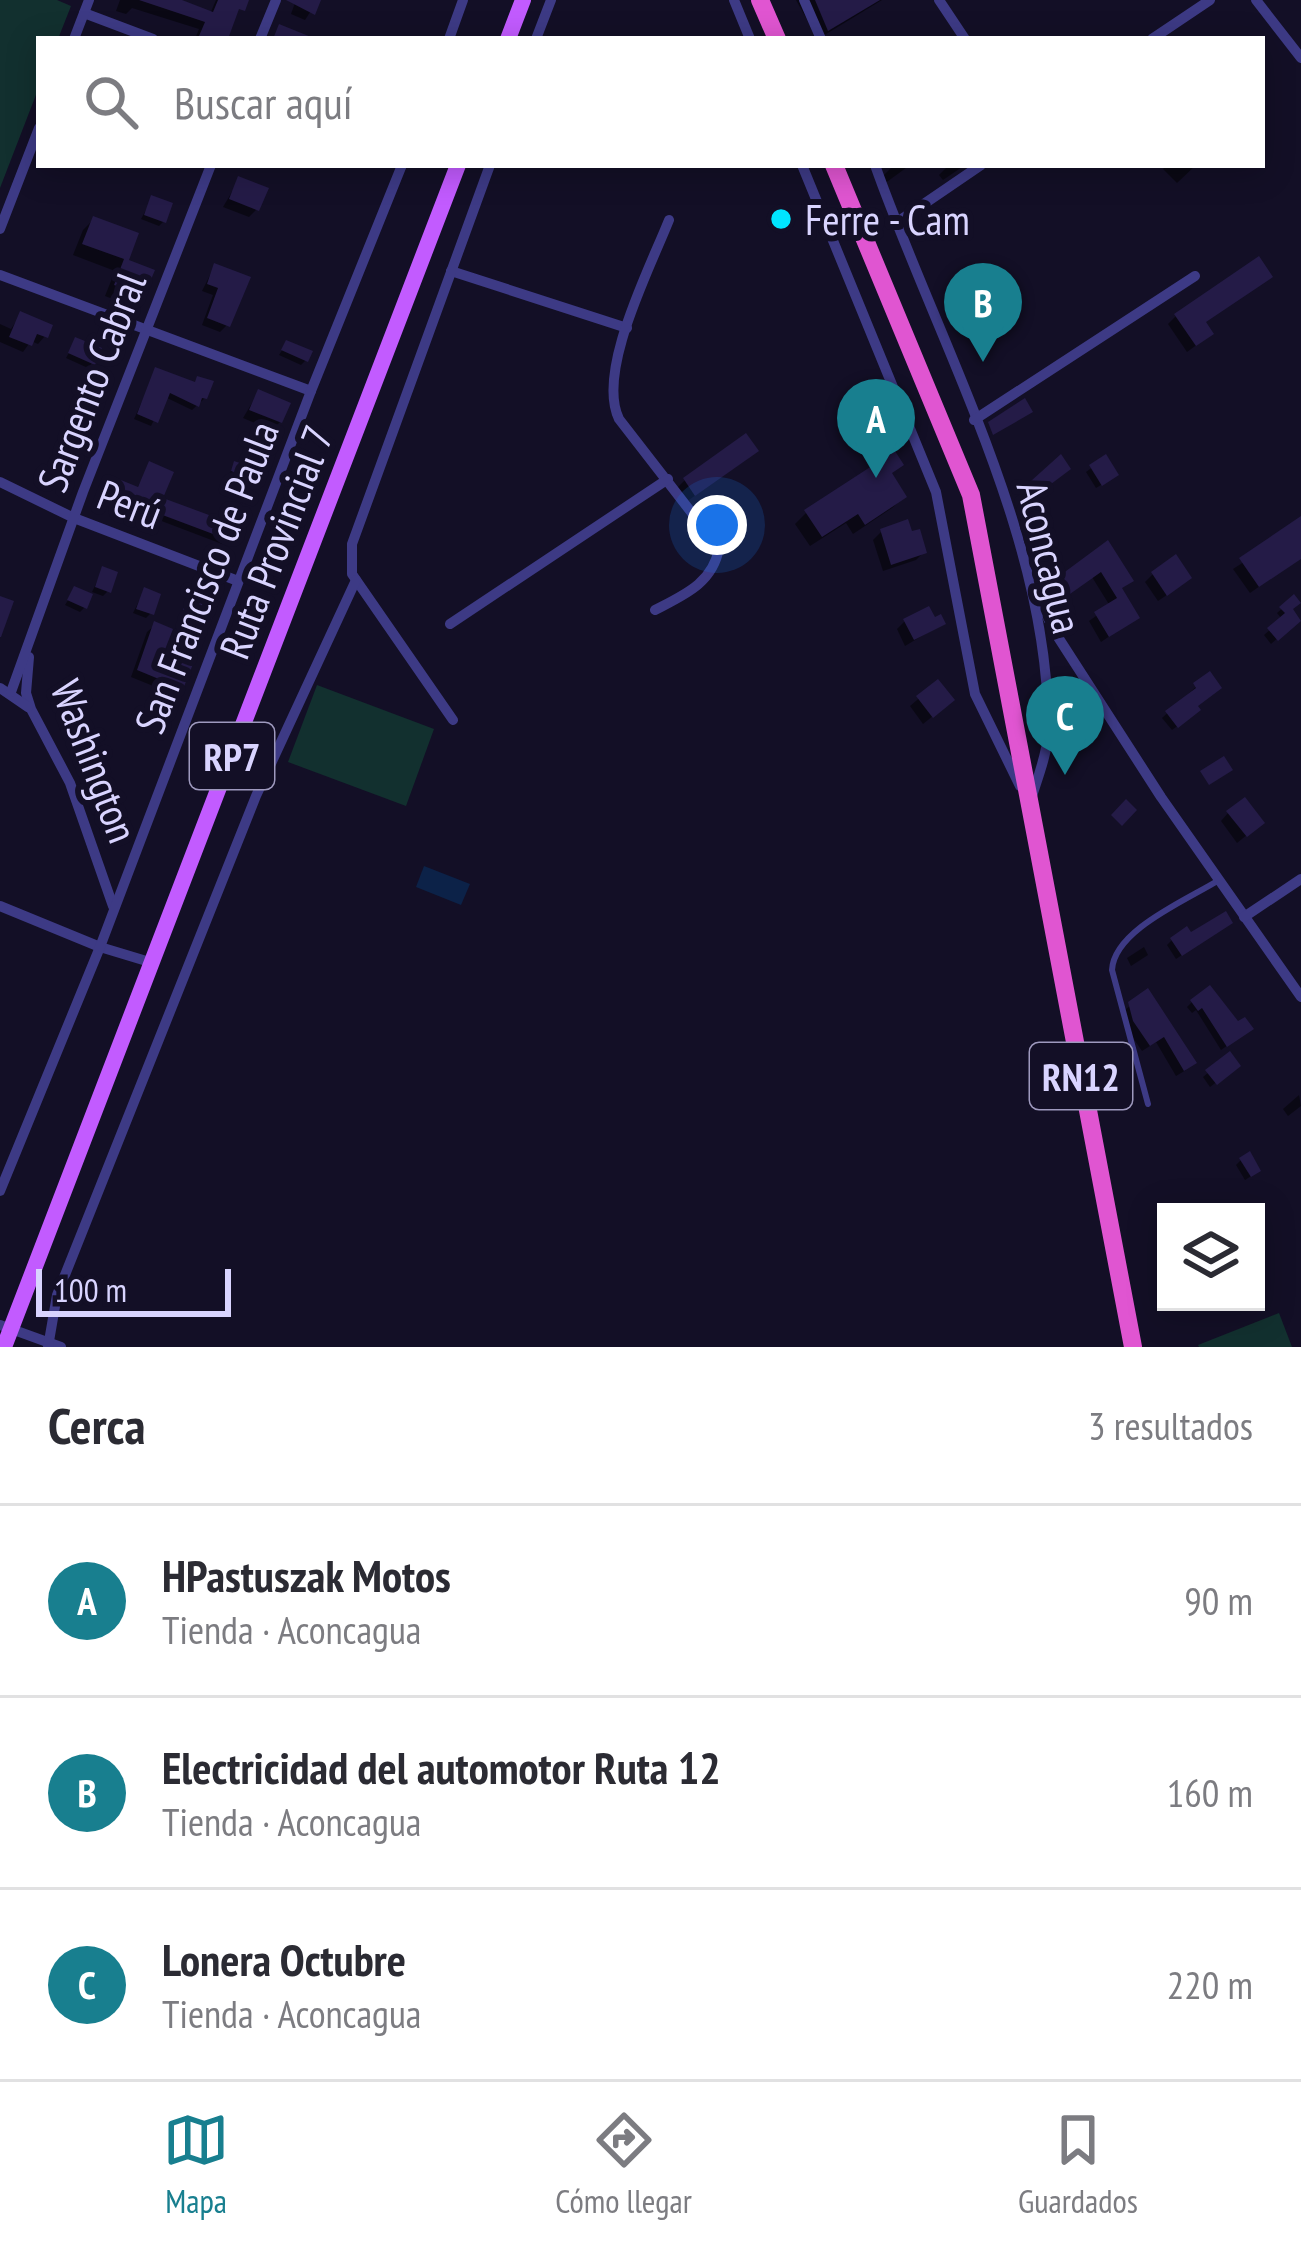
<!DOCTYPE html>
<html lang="es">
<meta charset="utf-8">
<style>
body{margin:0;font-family:"PT Sans Narrow",sans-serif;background:#f7f7f7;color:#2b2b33}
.controls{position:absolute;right:36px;bottom:36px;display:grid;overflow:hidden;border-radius:0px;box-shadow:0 6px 30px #0003}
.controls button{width:108px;height:108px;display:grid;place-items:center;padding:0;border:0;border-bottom:3px solid #e1e1e2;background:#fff;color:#2b2b33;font:60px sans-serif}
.scale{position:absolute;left:36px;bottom:30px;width:195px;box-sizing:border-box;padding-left:12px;border:6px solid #d9d4ff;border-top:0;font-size:33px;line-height:42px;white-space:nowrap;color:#d9d4ff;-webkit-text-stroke:9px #130f26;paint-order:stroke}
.you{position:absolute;left:717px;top:525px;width:42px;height:42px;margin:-30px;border:9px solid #fff;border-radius:50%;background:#1a73e8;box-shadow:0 0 0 18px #1a73e833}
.badge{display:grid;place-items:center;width:78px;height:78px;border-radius:50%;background:#187f8f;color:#fff;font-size:39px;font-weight:700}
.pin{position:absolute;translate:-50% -99px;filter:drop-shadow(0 3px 6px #0008)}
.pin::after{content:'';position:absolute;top:63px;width:42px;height:36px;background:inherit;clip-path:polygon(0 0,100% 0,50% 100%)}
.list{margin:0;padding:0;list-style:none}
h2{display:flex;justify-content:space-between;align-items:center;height:156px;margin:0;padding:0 48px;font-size:51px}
h2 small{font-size:39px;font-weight:400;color:#7c7c81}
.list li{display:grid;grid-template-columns:78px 1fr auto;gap:36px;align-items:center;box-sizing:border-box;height:192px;padding:0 48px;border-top:3px solid #e1e1e2}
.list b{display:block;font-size:45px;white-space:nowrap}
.list p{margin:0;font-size:39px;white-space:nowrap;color:#7c7c81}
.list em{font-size:39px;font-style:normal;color:#7c7c81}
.icon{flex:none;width:66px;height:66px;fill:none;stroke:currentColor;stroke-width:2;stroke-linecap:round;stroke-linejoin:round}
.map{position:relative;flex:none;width:1301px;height:1347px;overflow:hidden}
.search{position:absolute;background:#fff;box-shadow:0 6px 30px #0003;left:36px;right:36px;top:36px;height:132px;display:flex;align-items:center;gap:30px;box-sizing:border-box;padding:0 42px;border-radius:0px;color:#7c7c81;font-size:45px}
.sheet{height:732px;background:#fff}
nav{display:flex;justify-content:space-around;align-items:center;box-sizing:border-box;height:168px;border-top:3px solid #e1e1e2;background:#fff;font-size:33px;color:#7c7c81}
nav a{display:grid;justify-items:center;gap:6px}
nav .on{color:#187f8f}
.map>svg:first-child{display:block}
.green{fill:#12302f}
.water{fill:#0c2248}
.shadow{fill:#0007}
.building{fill:#241b47}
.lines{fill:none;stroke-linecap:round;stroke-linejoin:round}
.service{stroke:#3d3a85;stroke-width:6}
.minor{stroke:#3d3a85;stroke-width:10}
.primary{stroke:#c25bff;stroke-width:16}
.trunk{stroke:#e055d1;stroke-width:18}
.poi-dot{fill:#00e5ff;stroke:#130f26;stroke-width:4.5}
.labels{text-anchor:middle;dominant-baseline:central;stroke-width:12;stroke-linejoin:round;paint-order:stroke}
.shield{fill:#130f26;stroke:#9e99be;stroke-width:3}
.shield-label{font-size:39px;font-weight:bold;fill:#d9d4ff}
.poi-label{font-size:42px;fill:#d9d4ff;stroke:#130f26;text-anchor:start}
.street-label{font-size:42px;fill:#d9d4ff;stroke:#130f26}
</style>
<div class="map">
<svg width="1301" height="1347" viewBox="0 0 1301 1347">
<rect width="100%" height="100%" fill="#130f26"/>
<g class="green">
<polygon points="0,0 57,0 71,6 58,39 39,39 39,87 0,188"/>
<polygon points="317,685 434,729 406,806 288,762"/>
<polygon points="1279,1313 1292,1347 1199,1347 1198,1345"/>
</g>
<polygon class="water" points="424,866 470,884 461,905 416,887"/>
<g class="shadow">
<polygon points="120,0 172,0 210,14 216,0 246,0 233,16 224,39 195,39 199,29 132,8 126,14 116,11"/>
<polygon points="296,0 318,0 305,20 291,14"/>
<polygon points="796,0 882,0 818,39"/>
<polygon points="894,165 910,165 884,184 880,179"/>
<polygon points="949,165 965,165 943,180 939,175"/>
<polygon points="1167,165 1196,165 1177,183 1163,169"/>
<polygon points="239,180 257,209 249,217 223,207"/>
<polygon points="152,199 164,221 159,226 141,219"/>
<polygon points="94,219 135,235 125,262 142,295 131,306 105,296 115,271 73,255 83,230"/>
<polygon points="214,267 227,325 220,332 202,325 213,295 202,291"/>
<polygon points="21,314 45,336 38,344 31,341 23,352 0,342 0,324 11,329"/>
<polygon points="1176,316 1202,341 1187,352 1168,324"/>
<polygon points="76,340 92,363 88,368 66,358"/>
<polygon points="286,344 306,360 301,365 279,355"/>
<polygon points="156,371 205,398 192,410 165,397 151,426 134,419"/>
<polygon points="258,393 280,422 272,430 243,418"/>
<polygon points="79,404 89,422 84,427 70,422"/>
<polygon points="1105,458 1111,479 1096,488 1086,472"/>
<polygon points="747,459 686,502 677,488 685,480"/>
<polygon points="235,464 251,487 246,492 231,486 234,478 228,476"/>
<polygon points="150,465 159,499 227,539 222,544 101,498 112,480 136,490"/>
<polygon points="889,475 904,497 892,508 853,534 846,523 810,546 795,524 806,513"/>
<polygon points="1301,525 1301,557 1250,593 1233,569"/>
<polygon points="881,532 924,552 916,560 883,571 873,540"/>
<polygon points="1107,544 1120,590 1136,618 1101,642 1089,621 1110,606 1092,577 1062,600 1052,586"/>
<polygon points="103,569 108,591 103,596 92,592"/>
<polygon points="1153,574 1180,586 1158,601 1145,582"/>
<polygon points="75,589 85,607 80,612 65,605"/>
<polygon points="144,591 151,613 146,618 133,613"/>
<polygon points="1293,599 1289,610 1298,620 1271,644 1264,635 1282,619 1277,613"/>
<polygon points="189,601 208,619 203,623 180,615"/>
<polygon points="905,621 942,624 905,646 897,629"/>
<polygon points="155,625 160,654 180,687 173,694 131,677 147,632"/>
<polygon points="1209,675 1192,715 1172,730 1162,718"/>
<polygon points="937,683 943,708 923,724 910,706"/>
<polygon points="1228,813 1253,830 1237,843 1221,821"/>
<polygon points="1224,927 1176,959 1167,945 1172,940"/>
<polygon points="1144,947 1148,955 1131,966 1127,958"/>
<polygon points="1147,993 1186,1070 1176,1076 1156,1042 1142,1051 1127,1029 1122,1012"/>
<polygon points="1192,1002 1238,1025 1245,1033 1221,1050 1196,1010 1192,1013 1187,1007"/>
<polygon points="1229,1055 1232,1070 1210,1087 1203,1077"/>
<polygon points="1299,1095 1301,1106 1288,1116 1283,1109"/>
<polygon points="1241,1160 1253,1175 1245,1180 1236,1165"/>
</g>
<g class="building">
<polygon points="139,0 182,0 213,12 218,0 249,0 245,11 239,9 228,39 199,36 205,22"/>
<polygon points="286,0 321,0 315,15"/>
<polygon points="815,0 880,0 828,31"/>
<polygon points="279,24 316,39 273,39"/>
<polygon points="238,176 269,188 259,211 229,199"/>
<polygon points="151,195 173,203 166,223 144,215"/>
<polygon points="93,216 139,233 129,260 155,270 144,296 114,285 124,259 82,244"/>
<polygon points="1259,256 1273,277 1206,322 1214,334 1196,346 1174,314"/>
<polygon points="214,263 251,277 230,327 207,318 218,288 207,284"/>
<polygon points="20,311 53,325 48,338 37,334 32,346 9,337"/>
<polygon points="75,337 102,348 95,365 68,353"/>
<polygon points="286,340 313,351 308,362 281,350"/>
<polygon points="155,367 195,382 197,376 214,381 207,399 202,398 199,407 170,393 158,423 137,414"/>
<polygon points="258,389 291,403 282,423 249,410"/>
<polygon points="1025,398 1033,412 993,435 988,422"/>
<polygon points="79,401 97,407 92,423 73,417"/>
<polygon points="746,433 759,451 695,496 683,478"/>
<polygon points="895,451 904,465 892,473 907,497 865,525 858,514 822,537 804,510"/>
<polygon points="1061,454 1071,469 1039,493 1031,481"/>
<polygon points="1106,454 1119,475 1102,486 1089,465"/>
<polygon points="149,461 174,472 163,498 236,525 229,540 104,493 111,476 138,487"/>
<polygon points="234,461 260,470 254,488 234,481 236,473 231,471"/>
<polygon points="1301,516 1301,559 1259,587 1239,558"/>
<polygon points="908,519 912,531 920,529 927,553 891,565 880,529"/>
<polygon points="1108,540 1134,581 1122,588 1140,618 1109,637 1094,612 1117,598 1101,572 1070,594 1058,577"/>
<polygon points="1176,554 1192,578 1167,596 1151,572"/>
<polygon points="102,566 118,572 111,593 95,587"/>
<polygon points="74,586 93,594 87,609 67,600"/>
<polygon points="144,587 161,594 154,615 136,609"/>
<polygon points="1294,594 1301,603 1293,609 1301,621 1278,641 1267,628 1285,613 1279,607"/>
<polygon points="0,596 14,601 1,637 0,637"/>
<polygon points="188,598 215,608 211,620 183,610"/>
<polygon points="929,606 935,617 941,614 946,624 914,640 903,619"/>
<polygon points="154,621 173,629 164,652 193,664 183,689 137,670"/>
<polygon points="1210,671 1222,688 1198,706 1201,710 1178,728 1165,711 1196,688 1193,683"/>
<polygon points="938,679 955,700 933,718 916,696"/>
<polygon points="1224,756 1233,770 1209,785 1200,771"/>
<polygon points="1245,797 1265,823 1247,837 1226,811"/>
<polygon points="1126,799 1137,810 1122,826 1111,815"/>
<polygon points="1226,911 1233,923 1182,956 1170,938 1187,926 1191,932"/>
<polygon points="1210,985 1238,1021 1245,1017 1254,1029 1227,1047 1202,1008 1198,1011 1190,1000"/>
<polygon points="1148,988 1197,1063 1184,1071 1164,1037 1150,1046 1133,1021 1128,1002"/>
<polygon points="1230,1051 1241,1066 1217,1085 1205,1070"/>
<polygon points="1250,1151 1261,1171 1251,1177 1239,1158"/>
</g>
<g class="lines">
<path class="service" d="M1148,1104L1112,970C1114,930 1187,900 1219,880"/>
<g class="minor">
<polyline points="734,0 750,39"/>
<polyline points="804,0 821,39"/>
<polyline points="939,0 965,39"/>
<polyline points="1256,0 1301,58"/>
<polyline points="84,13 153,39"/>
<polyline points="74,39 89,0"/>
<polyline points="260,39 276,0"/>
<polyline points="449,39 463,0"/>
<polyline points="536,39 551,0"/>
<polyline points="1152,39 1210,0"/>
<polyline points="802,165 936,492 975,694 1020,786"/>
<path d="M875,165C938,343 1052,543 1048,734C1047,754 1038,777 1032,796"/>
<polyline points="896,223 981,165"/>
<polyline points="0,229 39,128"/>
<polyline points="451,271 627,328"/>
<polyline points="0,275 311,391"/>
<polyline points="974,420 1195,276"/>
<polyline points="0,482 74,518 238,581"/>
<polyline points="1036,595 1056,634 1161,797 1301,997"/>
<path d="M655,610C684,595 713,583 719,548L619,419C596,372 650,268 669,220"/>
<polyline points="450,624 668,479"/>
<polyline points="29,657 26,693 31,709 70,783 113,906"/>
<polyline points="0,688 28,707"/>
<polyline points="11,692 83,492 211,165"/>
<polyline points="453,720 352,574 352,544 490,165"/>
<polyline points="0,906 100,947 153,963"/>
<polyline points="1244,917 1301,879"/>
<polyline points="0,1191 100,947 311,391 402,165"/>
<polyline points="0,1325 61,1347"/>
<polyline points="48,1347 57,1295 256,796 356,580"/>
</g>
<g class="primary">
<polyline points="508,39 523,0"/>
<polyline points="4,1347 458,165"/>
</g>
<g class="trunk">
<polyline points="760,0 777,39"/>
<polyline points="834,165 971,495 1133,1347"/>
</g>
</g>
<circle class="poi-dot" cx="781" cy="219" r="12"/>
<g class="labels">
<g class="shield">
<rect x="190" y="723" width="84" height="66" rx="9"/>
<rect x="1030" y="1043" width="102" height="66" rx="9"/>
</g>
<g class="shield-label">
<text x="232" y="756">RP7</text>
<text x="1081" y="1076">RN12</text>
</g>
<g class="poi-label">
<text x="805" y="219">Ferre - Cam</text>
</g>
<g class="street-label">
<text transform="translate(91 382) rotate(-69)">Sargento Cabral</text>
<text transform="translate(130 504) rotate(21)">Perú</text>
<text transform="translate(276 542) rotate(-69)">Ruta Provincial 7</text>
<text transform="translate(1050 557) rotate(76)">Aconcagua</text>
<text transform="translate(206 577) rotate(-69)">San Francisco de Paula</text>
<text transform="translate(95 761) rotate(69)">Washington</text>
</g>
</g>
</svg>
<div class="controls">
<button><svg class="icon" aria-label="layers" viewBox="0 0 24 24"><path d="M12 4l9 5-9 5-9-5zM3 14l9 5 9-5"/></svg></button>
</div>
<div class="scale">100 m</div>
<div class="you"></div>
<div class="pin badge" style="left:876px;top:478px">A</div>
<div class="pin badge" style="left:983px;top:362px">B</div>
<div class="pin badge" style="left:1065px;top:775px">C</div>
<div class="search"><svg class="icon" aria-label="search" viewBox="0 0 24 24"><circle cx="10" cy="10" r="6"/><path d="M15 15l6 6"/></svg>Buscar aquí</div>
</div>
<section class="sheet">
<h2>Cerca<small>3 resultados</small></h2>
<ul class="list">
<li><span class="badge">A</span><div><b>HPastuszak Motos</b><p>Tienda · Aconcagua</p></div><em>90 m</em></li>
<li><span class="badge">B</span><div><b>Electricidad del automotor Ruta 12</b><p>Tienda · Aconcagua</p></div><em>160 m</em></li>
<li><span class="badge">C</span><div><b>Lonera Octubre</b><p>Tienda · Aconcagua</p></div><em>220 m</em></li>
</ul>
</section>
<nav>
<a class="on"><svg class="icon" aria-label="map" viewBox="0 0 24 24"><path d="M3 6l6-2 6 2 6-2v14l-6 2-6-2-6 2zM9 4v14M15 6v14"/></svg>Mapa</a>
<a><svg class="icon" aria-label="directions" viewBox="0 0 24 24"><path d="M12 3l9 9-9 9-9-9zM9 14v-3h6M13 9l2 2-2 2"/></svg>Cómo llegar</a>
<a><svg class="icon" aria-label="saved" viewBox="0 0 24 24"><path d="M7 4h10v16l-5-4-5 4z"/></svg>Guardados</a>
</nav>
